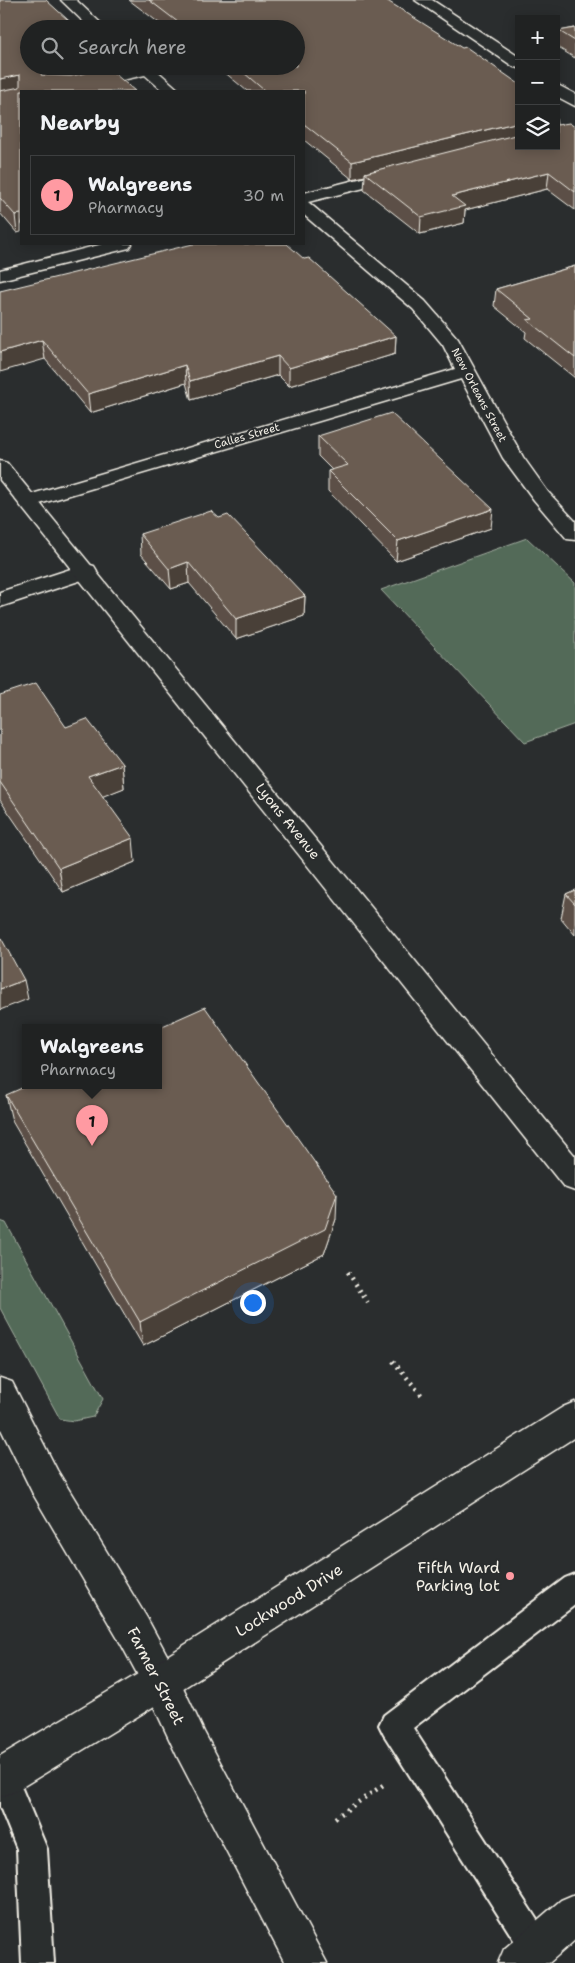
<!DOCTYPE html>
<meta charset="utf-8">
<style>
body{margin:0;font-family:"Shantell Sans",sans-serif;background:#282a2a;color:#f1f3f6}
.controls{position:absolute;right:15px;top:15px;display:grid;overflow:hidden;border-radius:0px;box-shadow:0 2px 12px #0003}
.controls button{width:45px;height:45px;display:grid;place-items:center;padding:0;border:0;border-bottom:1px solid #3d3f40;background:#202222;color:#f1f3f6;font:25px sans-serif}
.you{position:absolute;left:252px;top:1302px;width:18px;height:18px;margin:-12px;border:4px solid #fff;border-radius:50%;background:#1a73e8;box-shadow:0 0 0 8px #1a73e833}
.badge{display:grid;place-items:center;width:32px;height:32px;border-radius:50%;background:#ff9aa2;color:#111;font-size:16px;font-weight:700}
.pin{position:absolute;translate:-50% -41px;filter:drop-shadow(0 1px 2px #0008)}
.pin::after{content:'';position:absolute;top:26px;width:18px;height:15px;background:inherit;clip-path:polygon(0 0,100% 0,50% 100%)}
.popup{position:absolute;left:22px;top:1024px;width:140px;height:65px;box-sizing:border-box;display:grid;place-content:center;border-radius:0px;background:#202222;filter:drop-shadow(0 1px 4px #0005);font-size:16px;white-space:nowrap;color:#a2a4a5}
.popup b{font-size:19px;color:#f1f3f6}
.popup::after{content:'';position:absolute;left:50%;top:100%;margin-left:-10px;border:10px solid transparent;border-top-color:#202222}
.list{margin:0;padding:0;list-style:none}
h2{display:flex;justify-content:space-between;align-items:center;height:65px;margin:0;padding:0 20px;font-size:21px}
h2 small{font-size:16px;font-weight:400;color:#a2a4a5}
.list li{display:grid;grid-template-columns:32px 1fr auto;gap:15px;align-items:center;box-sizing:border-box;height:80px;margin:0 10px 10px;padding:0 10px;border:1px solid #3d3f40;border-radius:0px}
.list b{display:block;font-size:19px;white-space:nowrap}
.list p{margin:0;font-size:16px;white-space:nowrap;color:#a2a4a5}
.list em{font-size:16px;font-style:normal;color:#a2a4a5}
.icon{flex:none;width:28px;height:28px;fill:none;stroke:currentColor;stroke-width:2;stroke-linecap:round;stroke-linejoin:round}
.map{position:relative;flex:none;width:575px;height:1963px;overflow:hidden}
.search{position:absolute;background:#202222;box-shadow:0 2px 12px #0003;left:20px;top:20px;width:285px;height:55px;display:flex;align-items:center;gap:12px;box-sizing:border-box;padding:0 18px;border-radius:28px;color:#a2a4a5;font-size:19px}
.panel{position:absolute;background:#202222;box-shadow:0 2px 12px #0003;left:20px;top:90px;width:285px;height:155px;border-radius:0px}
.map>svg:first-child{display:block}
.green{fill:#526b59;stroke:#a3aea0}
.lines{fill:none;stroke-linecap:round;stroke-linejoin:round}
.lane-casing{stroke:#f4f1e8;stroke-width:4}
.street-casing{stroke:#f4f1e8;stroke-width:3}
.secondary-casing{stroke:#f4f1e8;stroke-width:3}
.path{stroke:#f4f1e8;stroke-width:4.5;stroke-dasharray:2 5;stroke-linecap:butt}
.lane{fill:#2a2d2e;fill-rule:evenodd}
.street{fill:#2a2d2e;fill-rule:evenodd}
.secondary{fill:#2a2d2e;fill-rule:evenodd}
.wall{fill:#5b4f46;stroke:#f4f1e8}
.shaded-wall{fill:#4a4039;stroke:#f4f1e8}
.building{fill:#6a5c51;stroke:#f4f1e8}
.poi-dot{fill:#ff9aa2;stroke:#2a2d2e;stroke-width:2}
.labels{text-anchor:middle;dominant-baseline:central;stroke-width:4;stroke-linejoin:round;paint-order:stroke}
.far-street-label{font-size:11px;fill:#f4f1e8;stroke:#2a2d2e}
.street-label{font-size:14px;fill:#f4f1e8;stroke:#2a2d2e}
.near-poi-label{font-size:16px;fill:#f4f1e8;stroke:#2a2d2e;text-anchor:end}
.near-street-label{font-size:16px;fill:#f4f1e8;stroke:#2a2d2e}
</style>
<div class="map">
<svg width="575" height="1963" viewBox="0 0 575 1963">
<rect width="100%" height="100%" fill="#2a2d2e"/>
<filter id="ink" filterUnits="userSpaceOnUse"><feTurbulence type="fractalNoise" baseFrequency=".02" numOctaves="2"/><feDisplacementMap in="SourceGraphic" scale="10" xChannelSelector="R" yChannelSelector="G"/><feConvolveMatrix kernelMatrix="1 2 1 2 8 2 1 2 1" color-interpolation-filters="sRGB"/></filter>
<g filter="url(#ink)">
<g class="green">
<polygon points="527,538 575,583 575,724 525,742 381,590"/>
<polygon points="0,1221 6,1223 103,1399 93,1417 74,1421 60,1419 0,1308"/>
</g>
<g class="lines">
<g class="lane-casing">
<g id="lane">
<polygon points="575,1574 575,1605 413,1728 548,1937 553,1948 548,1959 539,1963 526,1959 384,1735 379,1725 384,1715 565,1578"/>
<polygon points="3,1762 13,1767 47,1849 54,1963 22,1963 17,1849 0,1807 0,1763"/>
</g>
</g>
<g class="street-casing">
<g id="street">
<polygon points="61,0 76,0 107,29 91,29"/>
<polygon points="415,0 432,0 519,57 519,68 514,67"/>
<polygon points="136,66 153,67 180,91 163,91 145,75 72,91 44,91 47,88 137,68"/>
<polygon points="556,84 575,94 575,106 556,96"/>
<polygon points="402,168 408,169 410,173 408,177 308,202 425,301 458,339 523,457 548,492 575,521 575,540 567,539 534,500 503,458 461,379 36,505 29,507 22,505 19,501 22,497 455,369 443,345 413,309 304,215 304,193"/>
<polygon points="103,244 132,244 129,248 0,280 0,270"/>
<polygon points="86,564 94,566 97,571 94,576 0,607 0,592"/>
<polygon points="0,1378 12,1382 57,1470 147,1618 174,1668 204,1732 327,1963 285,1963 178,1758 148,1694 121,1644 33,1494 0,1427"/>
</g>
</g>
<g class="secondary-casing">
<g id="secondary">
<polygon points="0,461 7,463 575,1156 575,1191 564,1187 0,480"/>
<polygon points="575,1402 575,1437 174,1694 14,1792 0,1797 0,1756 148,1668 563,1407"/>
<polygon points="575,1894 575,1940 549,1963 498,1963 504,1949 561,1900"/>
</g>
</g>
<g class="path">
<polyline points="348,1272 370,1306"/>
<polyline points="393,1361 424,1398"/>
<polyline points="335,1818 386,1783"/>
</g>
<use href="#lane" class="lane"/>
<use href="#street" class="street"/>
<use href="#secondary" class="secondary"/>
</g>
<g class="wall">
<polygon points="0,0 29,66 97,66 97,70 17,233 0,213"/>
<polygon points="129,0 386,0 519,146 557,125 575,127 575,210 547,189 465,210 464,223 420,234 364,190 365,176 352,179 304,140 304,91 247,91 217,66 296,66 296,29 167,29"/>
<polygon points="575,28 575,58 557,47 559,31"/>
<polygon points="575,266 575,378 525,338 526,332 494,306 496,289"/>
<polygon points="0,291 396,336 395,354 289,386 278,375 191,400 186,383 90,413 45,359"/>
<polygon points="318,436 491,528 396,561 328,491 328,471 332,470 318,456"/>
<polygon points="219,518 305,596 304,616 236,639 189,583 171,589 141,554 140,534"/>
<polygon points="0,695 66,727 122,764 124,788 102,796 135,862 63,892 0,800"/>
<polygon points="575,890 575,935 561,918 566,894"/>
<polygon points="6,1095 336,1219 324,1254 143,1346 12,1121"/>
</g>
<g class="shaded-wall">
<polygon points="59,66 97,66 97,75 47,86 41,75 45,69"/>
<polygon points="20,75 22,91 0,97 0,79"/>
<polygon points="519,122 519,138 365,173 365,176 352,179 352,162"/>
<polygon points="549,172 547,189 465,210 464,223 420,234 421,217 452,196"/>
<polygon points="21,214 21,232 17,233 15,215"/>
<polygon points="396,336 395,354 289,386 289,368"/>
<polygon points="42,340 45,359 0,372 0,352"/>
<polygon points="278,356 278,375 191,400 190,381"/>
<polygon points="185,365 186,383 90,413 88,394"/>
<polygon points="493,509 491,528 396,561 398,541"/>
<polygon points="188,562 189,583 171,589 169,569"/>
<polygon points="305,596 304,616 236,639 236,619"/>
<polygon points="122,764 124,788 91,801 88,776"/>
<polygon points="133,838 135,862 63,892 59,868"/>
<polygon points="24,980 28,999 0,1010 0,989"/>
<polygon points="337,1194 336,1219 324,1254 143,1346 140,1322"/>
</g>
<g class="building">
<polygon points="0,0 46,0 78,29 29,29 29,66 59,66 45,69 41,75 71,76 108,68 135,91 21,91 21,214 15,215 0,198 0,91 20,87 20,75 0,79"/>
<polygon points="149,0 386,0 462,48 466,47 519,84 519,122 352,162 304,124 304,91 265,91 236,66 296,66 296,29 187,29"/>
<polygon points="575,28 575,41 559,31"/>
<polygon points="556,117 557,125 569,123 575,127 575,192 549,172 452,196 465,206 421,217 365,173 519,134 519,146 556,146"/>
<polygon points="193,244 287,244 304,259 309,258 396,336 289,368 278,356 190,381 185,365 88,394 42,340 0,352 0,291"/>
<polygon points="575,266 575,358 527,320 533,319 496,289"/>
<polygon points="391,413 493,509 398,541 328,471 348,465 318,436"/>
<polygon points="211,511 219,518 228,515 305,596 236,619 188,562 169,569 140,534"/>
<polygon points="36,683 66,727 87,719 122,764 88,776 133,838 59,868 0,782 0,695"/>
<polygon points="575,890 575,904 566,894"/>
<polygon points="0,936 24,980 0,989"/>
<polygon points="205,1007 337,1194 325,1229 140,1322 6,1095 29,1085 158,1085 158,1028"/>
</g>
</g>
<circle class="poi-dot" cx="510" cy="1576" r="5"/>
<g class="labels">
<g class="far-street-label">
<text transform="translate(479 395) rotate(62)">New Orleans Street</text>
<text transform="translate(247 436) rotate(-16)">Calles Street</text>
</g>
<g class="street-label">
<text transform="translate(288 821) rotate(51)">Lyons Avenue</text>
</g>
<g class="near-poi-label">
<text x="500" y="1567">Fifth Ward<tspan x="500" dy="18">Parking lot</tspan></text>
</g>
<g class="near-street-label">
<text transform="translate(289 1600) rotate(-32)">Lockwood Drive</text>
<text transform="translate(156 1676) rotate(63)">Farmer Street</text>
</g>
</g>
</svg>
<div class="controls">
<button>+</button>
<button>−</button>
<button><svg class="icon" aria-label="layers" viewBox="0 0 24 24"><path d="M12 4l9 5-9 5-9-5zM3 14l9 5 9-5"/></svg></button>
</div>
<div class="you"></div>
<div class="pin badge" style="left:92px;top:1146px">1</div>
<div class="popup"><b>Walgreens</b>Pharmacy</div>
<div class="search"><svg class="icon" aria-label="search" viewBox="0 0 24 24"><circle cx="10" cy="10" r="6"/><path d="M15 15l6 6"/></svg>Search here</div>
<section class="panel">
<h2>Nearby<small></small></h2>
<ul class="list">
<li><span class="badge">1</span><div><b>Walgreens</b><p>Pharmacy</p></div><em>30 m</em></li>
</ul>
</section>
</div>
